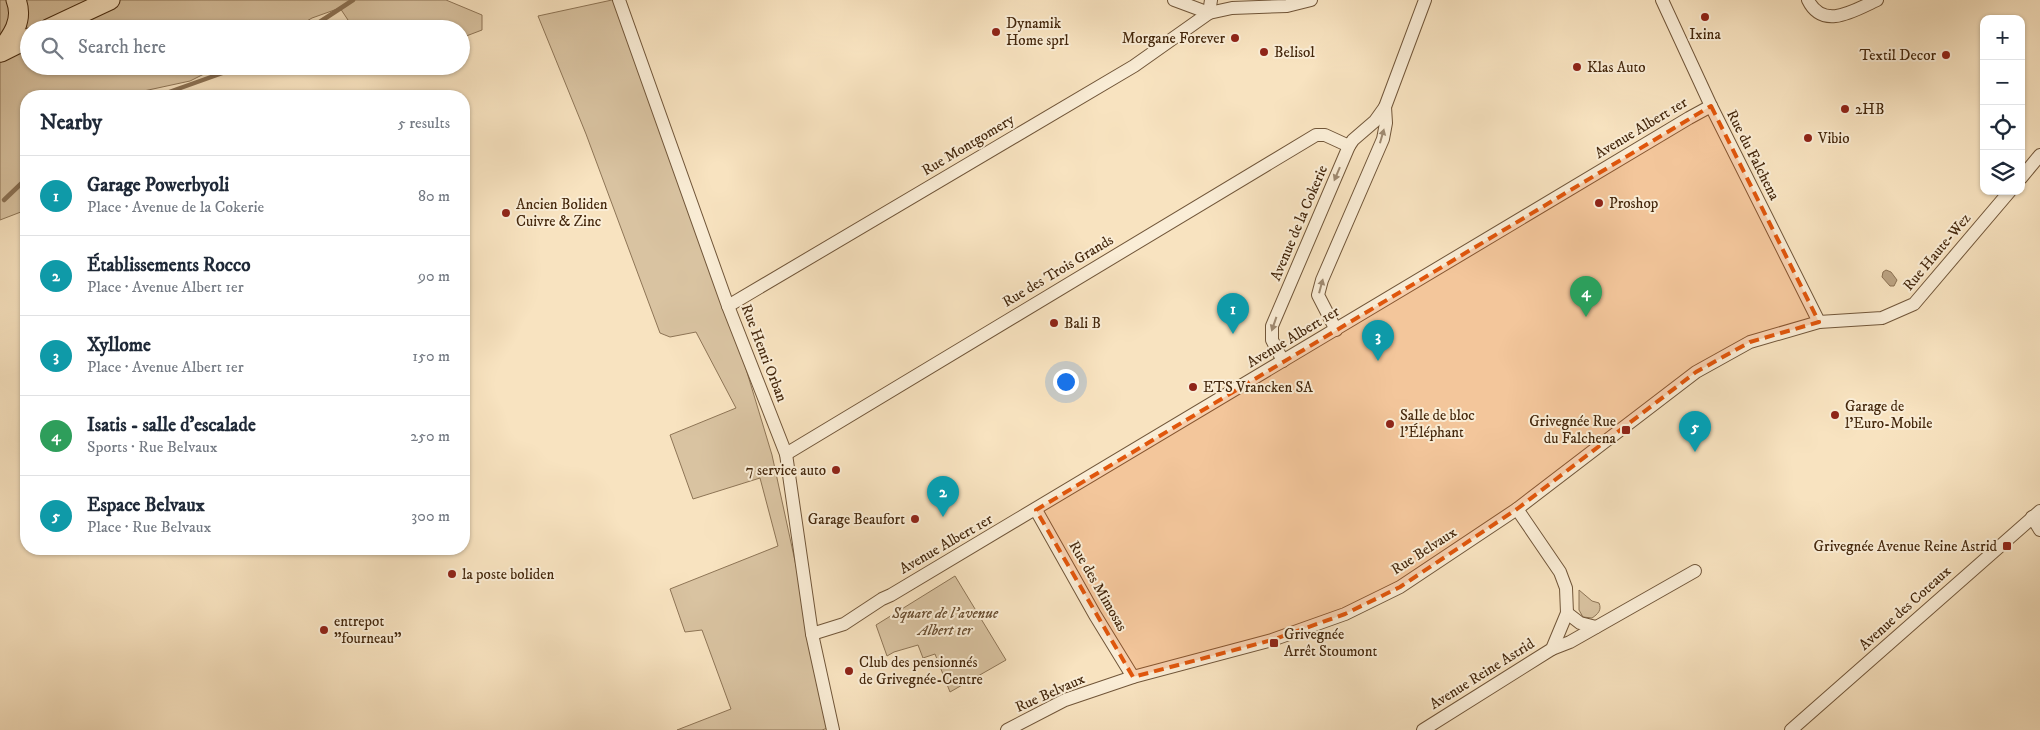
<!DOCTYPE html>
<meta charset="utf-8">
<style>
body{margin:0;font-family:"IM FELL DW Pica",serif;background:#f2f2f3;color:#1f2937}
.controls{position:absolute;right:15px;top:15px;display:grid;overflow:hidden;border-radius:10px;box-shadow:0 1px 4px #0004}
.controls button{width:45px;height:45px;display:grid;place-items:center;padding:0;border:0;border-bottom:1px solid #e0e1e3;background:#fff;color:#1f2937;font:25px sans-serif}
.you{position:absolute;left:1065px;top:381px;width:18px;height:18px;margin:-12px;border:4px solid #fff;border-radius:50%;background:#1a73e8;box-shadow:0 0 0 8px #1a73e833}
.badge{display:grid;place-items:center;width:32px;height:32px;border-radius:50%;background:#0b8043;color:#fff;font-size:16px;font-weight:700}
.pin{position:absolute;translate:-50% -41px;filter:drop-shadow(0 1px 2px #0008)}
.pin::after{content:'';position:absolute;top:26px;width:18px;height:15px;background:inherit;clip-path:polygon(0 0,100% 0,50% 100%)}
.list{margin:0;padding:0;list-style:none}
h2{display:flex;justify-content:space-between;align-items:center;height:65px;margin:0;padding:0 20px;font-size:21px}
h2 small{font-size:16px;font-weight:400;color:#747a83}
.list li{display:grid;grid-template-columns:32px 1fr auto;gap:15px;align-items:center;box-sizing:border-box;height:80px;padding:0 20px;border-top:1px solid #e0e1e3}
.list b{display:block;font-size:19px;white-space:nowrap}
.list p{margin:0;font-size:16px;white-space:nowrap;color:#747a83}
.list em{font-size:16px;font-style:normal;color:#747a83}
.icon{flex:none;width:28px;height:28px;fill:none;stroke:currentColor;stroke-width:2;stroke-linecap:round;stroke-linejoin:round}
.map{position:relative;flex:none;width:2040px;height:730px;overflow:hidden}
.search{position:absolute;background:#fff;box-shadow:0 1px 4px #0004;left:20px;top:20px;width:450px;height:55px;display:flex;align-items:center;gap:12px;box-sizing:border-box;padding:0 18px;border-radius:28px;color:#747a83;font-size:19px}
.panel{position:absolute;background:#fff;box-shadow:0 1px 4px #0004;left:20px;top:90px;width:450px;height:465px;border-radius:20px}
.map>svg:first-child{display:block}
.green{fill:#d9c3a1;stroke:#8e7556}
.water{fill:#bba383;stroke:#8b7153}
.lines{fill:none;stroke-linecap:round;stroke-linejoin:round}
.stream{stroke:#8b7153;stroke-width:4.5}
.minor-casing{stroke:#715639;stroke-width:14}
.primary-casing{stroke:#44270c;stroke-width:21}
.minor{stroke:#faedd6;stroke-width:12}
.primary{stroke:#f8e3c0;stroke-width:19}
.oneway{fill:#9f8a71}
.marked{fill:#e0560c;fill-opacity:0.2;stroke:#e0560c;stroke-width:4;stroke-dasharray:10 6;stroke-linejoin:round}
.poi-dot{fill:#8f2418;stroke:#faedd6;stroke-width:2}
.labels{text-anchor:middle;dominant-baseline:central;stroke-width:4;stroke-linejoin:round;paint-order:stroke}
.poi-label{font-size:15px;fill:#44270c;stroke:#faedd6;text-anchor:start}
.street-label{font-size:15px;fill:#44270c;stroke:#faedd6}
.park-label{font-size:15px;font-style:italic;fill:#694e31;stroke:#faedd6}
</style>
<div class="map">
<svg width="2040" height="730" viewBox="0 0 2040 730">
<rect width="100%" height="100%" fill="#f8e3c0"/>
<filter id="stains"><feTurbulence type="fractalNoise" baseFrequency=".004" numOctaves="4"/><feColorMatrix values="0 0 0 0 .2 0 0 0 0 .09 0 0 0 0 .02 0 0 0 .5 -.17"/></filter>
<radialGradient id="worn" r=".72"><stop offset=".6" stop-color="#630" stop-opacity="0"/><stop offset="1" stop-color="#630" stop-opacity=".3"/></radialGradient>
<g class="green">
<polygon points="0,0 446,0 482,15 482,30 461,38 461,29 354,29 340,8 312,18 293,29 29,29 29,66 220,66 190,81 139,92 140,96 26,96 26,210 0,220"/>
<polygon points="612,0 618,0 727,306 772,455 831,727 822,730 677,730 731,709 702,630 685,632 670,589 778,546 760,478 693,499 670,435 736,408 696,332 670,337 660,333 586,134 538,16"/>
<polygon points="955,576 1006,660 950,692 935,654 923,658 918,645 894,652 887,656 876,625"/>
<path d="M1579,590L1592,601L1599,603C1602,610 1598,614 1592,618L1583,617L1579,610Z"/>
</g>
<polygon class="water" points="1886,270 1891,272 1897,280 1894,286 1890,286 1882,277 1883,272"/>
<g class="lines">
<g class="stream">
<polyline points="309,29 353,0"/>
<polyline points="158,96 242,66"/>
<polyline points="4,200 26,179"/>
</g>
<g class="minor-casing">
<g id="minor">
<polyline points="619,0 728,306 786,454 812,634 833,730"/>
<polyline points="1174,0 1209,13 1232,8 1287,6 1311,0"/>
<polyline points="1662,0 1711,106 1819,322"/>
<path d="M1808,0C1823,31 1855,10 1877,0"/>
<polyline points="2021,178 2040,155"/>
<polyline points="728,306 1134,66 1209,13 1211,0"/>
<polyline points="1336,330 1318,295 1322,280 1383,139 1386,123 1385,107"/>
<polyline points="1283,361 1272,340 1272,326 1349,146 1353,140 1375,121 1385,107 1425,0"/>
<polyline points="786,454 1316,135 1325,135 1349,146"/>
<polyline points="1036,510 1095,615 1133,677"/>
<polyline points="2032,517 2040,530"/>
<polyline points="1567,613 1580,623 1596,627"/>
<polyline points="812,634 844,624 882,599 891,595 1689,118 1711,106"/>
<polyline points="1552,649 1570,642 1695,571"/>
<polyline points="1007,730 1065,700 1133,677 1272,640 1345,614 1400,587 1517,509 1696,372 1750,342 1819,322 1882,318 1914,304 2010,191"/>
<polyline points="1423,730 1552,649 1567,613 1566,588 1560,572 1517,509"/>
<polyline points="1791,730 2040,511"/>
</g>
</g>
<g class="primary-casing">
<g id="primary">
<polyline points="48,29 110,0"/>
<path d="M0,52C12,36 24,20 16,0"/>
<polyline points="1,52 29,38"/>
</g>
</g>
<use href="#minor" class="minor"/>
<use href="#primary" class="primary"/>
</g>
<defs><path id="oneway-solid" d="M-6-.8H1V-3.2L6.5 0L1 3.2V.8H-6Z" transform="scale(1.25)"/></defs>
<g class="oneway">
<use href="#oneway-solid" transform="translate(1382 136) rotate(-74)"/>
<use href="#oneway-solid" transform="translate(1337 174) rotate(113)"/>
<use href="#oneway-solid" transform="translate(1321 286) rotate(-75)"/>
<use href="#oneway-solid" transform="translate(1274 324) rotate(109)"/>
</g>
<path class="marked" d="M1711,106L1819,322L1750,342L1696,372L1517,509L1400,587L1345,614L1272,640L1133,677L1036,510Z"/>
<g class="poi-dot">
<circle cx="1705" cy="17" r="5"/>
<circle cx="996" cy="32" r="5"/>
<circle cx="1235" cy="38" r="5"/>
<circle cx="1264" cy="52" r="5"/>
<circle cx="1946" cy="55" r="5"/>
<circle cx="1577" cy="67" r="5"/>
<circle cx="1845" cy="109" r="5"/>
<circle cx="1808" cy="138" r="5"/>
<circle cx="1599" cy="203" r="5"/>
<circle cx="506" cy="213" r="5"/>
<circle cx="1054" cy="323" r="5"/>
<circle cx="1193" cy="387" r="5"/>
<circle cx="1835" cy="415" r="5"/>
<circle cx="1390" cy="424" r="5"/>
<rect x="1621" y="425" width="10" height="10" rx="2.5"/>
<circle cx="836" cy="470" r="5"/>
<circle cx="915" cy="519" r="5"/>
<rect x="2002" y="541" width="10" height="10" rx="2.5"/>
<circle cx="452" cy="574" r="5"/>
<circle cx="324" cy="630" r="5"/>
<rect x="1269" y="638" width="10" height="10" rx="2.5"/>
<circle cx="849" cy="671" r="5"/>
</g>
<g class="labels">
<g class="poi-label">
<text x="1006" y="23">Dynamik<tspan x="1006" dy="17">Home sprl</tspan></text>
<text x="1705" y="34" text-anchor="middle">Ixina</text>
<text x="1225" y="38" text-anchor="end">Morgane Forever</text>
<text x="1274" y="52">Belisol</text>
<text x="1936" y="55" text-anchor="end">Textil Decor</text>
<text x="1587" y="67">Klas Auto</text>
<text x="1855" y="109">2HB</text>
<text x="1818" y="138">Vibio</text>
<text x="1609" y="203">Proshop</text>
<text x="516" y="204">Ancien Boliden<tspan x="516" dy="17">Cuivre &amp; Zinc</tspan></text>
<text x="1064" y="323">Bali B</text>
<text x="1203" y="387">ETS Vrancken SA</text>
<text x="1845" y="406">Garage de<tspan x="1845" dy="17">l'Euro-Mobile</tspan></text>
<text x="1400" y="415">Salle de bloc<tspan x="1400" dy="17">l'Éléphant</tspan></text>
<text x="1616" y="421" text-anchor="end">Grivegnée Rue<tspan x="1616" dy="17">du Falchena</tspan></text>
<text x="826" y="470" text-anchor="end">7 service auto</text>
<text x="905" y="519" text-anchor="end">Garage Beaufort</text>
<text x="1997" y="546" text-anchor="end">Grivegnée Avenue Reine Astrid</text>
<text x="462" y="574">la poste boliden</text>
<text x="334" y="621">entrepot<tspan x="334" dy="17">"fourneau"</tspan></text>
<text x="1284" y="634">Grivegnée<tspan x="1284" dy="17">Arrêt Stoumont</tspan></text>
<text x="859" y="662">Club des pensionnés<tspan x="859" dy="17">de Grivegnée-Centre</tspan></text>
</g>
<g class="street-label">
<text transform="translate(1641 128) rotate(-31)">Avenue Albert 1er</text>
<text transform="translate(968 145) rotate(-31)">Rue Montgomery</text>
<text transform="translate(1753 155) rotate(63)">Rue du Falchena</text>
<text transform="translate(1299 223) rotate(-67)">Avenue de la Cokerie</text>
<text transform="translate(1937 252) rotate(-50)">Rue Haute-Wez</text>
<text transform="translate(1058 271) rotate(-31)">Rue des Trois Grands</text>
<text transform="translate(1293 337) rotate(-31)">Avenue Albert 1er</text>
<text transform="translate(764 353) rotate(69)">Rue Henri Orban</text>
<text transform="translate(946 544) rotate(-30)">Avenue Albert 1er</text>
<text transform="translate(1424 551) rotate(-33)">Rue Belvaux</text>
<text transform="translate(1098 586) rotate(60)">Rue des Mimosas</text>
<text transform="translate(1905 608) rotate(-42)">Avenue des Coteaux</text>
<text transform="translate(1482 674) rotate(-32)">Avenue Reine Astrid</text>
<text transform="translate(1050 693) rotate(-24)">Rue Belvaux</text>
</g>
<g class="park-label">
<text x="945" y="613">Square de l'avenue<tspan x="945" dy="17">Albert 1er</tspan></text>
</g>
</g>
<rect width="100%" height="100%" filter="url(#stains)"/>
<rect width="100%" height="100%" fill="url(#worn)"/>
</svg>
<div class="controls">
<button>+</button>
<button>−</button>
<button><svg class="icon" aria-label="locate" viewBox="0 0 24 24"><circle cx="12" cy="12" r="6"/><path d="M12 2v4M12 18v4M2 12h4M18 12h4"/></svg></button>
<button><svg class="icon" aria-label="layers" viewBox="0 0 24 24"><path d="M12 4l9 5-9 5-9-5zM3 14l9 5 9-5"/></svg></button>
</div>
<div class="you"></div>
<div class="pin badge" style="left:1233px;top:334px;background:#0f9aa8">1</div>
<div class="pin badge" style="left:943px;top:517px;background:#0f9aa8">2</div>
<div class="pin badge" style="left:1378px;top:361px;background:#0f9aa8">3</div>
<div class="pin badge" style="left:1586px;top:317px;background:#2e9e5b">4</div>
<div class="pin badge" style="left:1695px;top:452px;background:#0f9aa8">5</div>
<div class="search"><svg class="icon" aria-label="search" viewBox="0 0 24 24"><circle cx="10" cy="10" r="6"/><path d="M15 15l6 6"/></svg>Search here</div>
<section class="panel">
<h2>Nearby<small>5 results</small></h2>
<ul class="list">
<li><span class="badge" style="background:#0f9aa8">1</span><div><b>Garage Powerbyoli</b><p>Place · Avenue de la Cokerie</p></div><em>80 m</em></li>
<li><span class="badge" style="background:#0f9aa8">2</span><div><b>Établissements Rocco</b><p>Place · Avenue Albert 1er</p></div><em>90 m</em></li>
<li><span class="badge" style="background:#0f9aa8">3</span><div><b>Xyllome</b><p>Place · Avenue Albert 1er</p></div><em>150 m</em></li>
<li><span class="badge" style="background:#2e9e5b">4</span><div><b>Isatis - salle d'escalade</b><p>Sports · Rue Belvaux</p></div><em>250 m</em></li>
<li><span class="badge" style="background:#0f9aa8">5</span><div><b>Espace Belvaux</b><p>Place · Rue Belvaux</p></div><em>300 m</em></li>
</ul>
</section>
</div>
